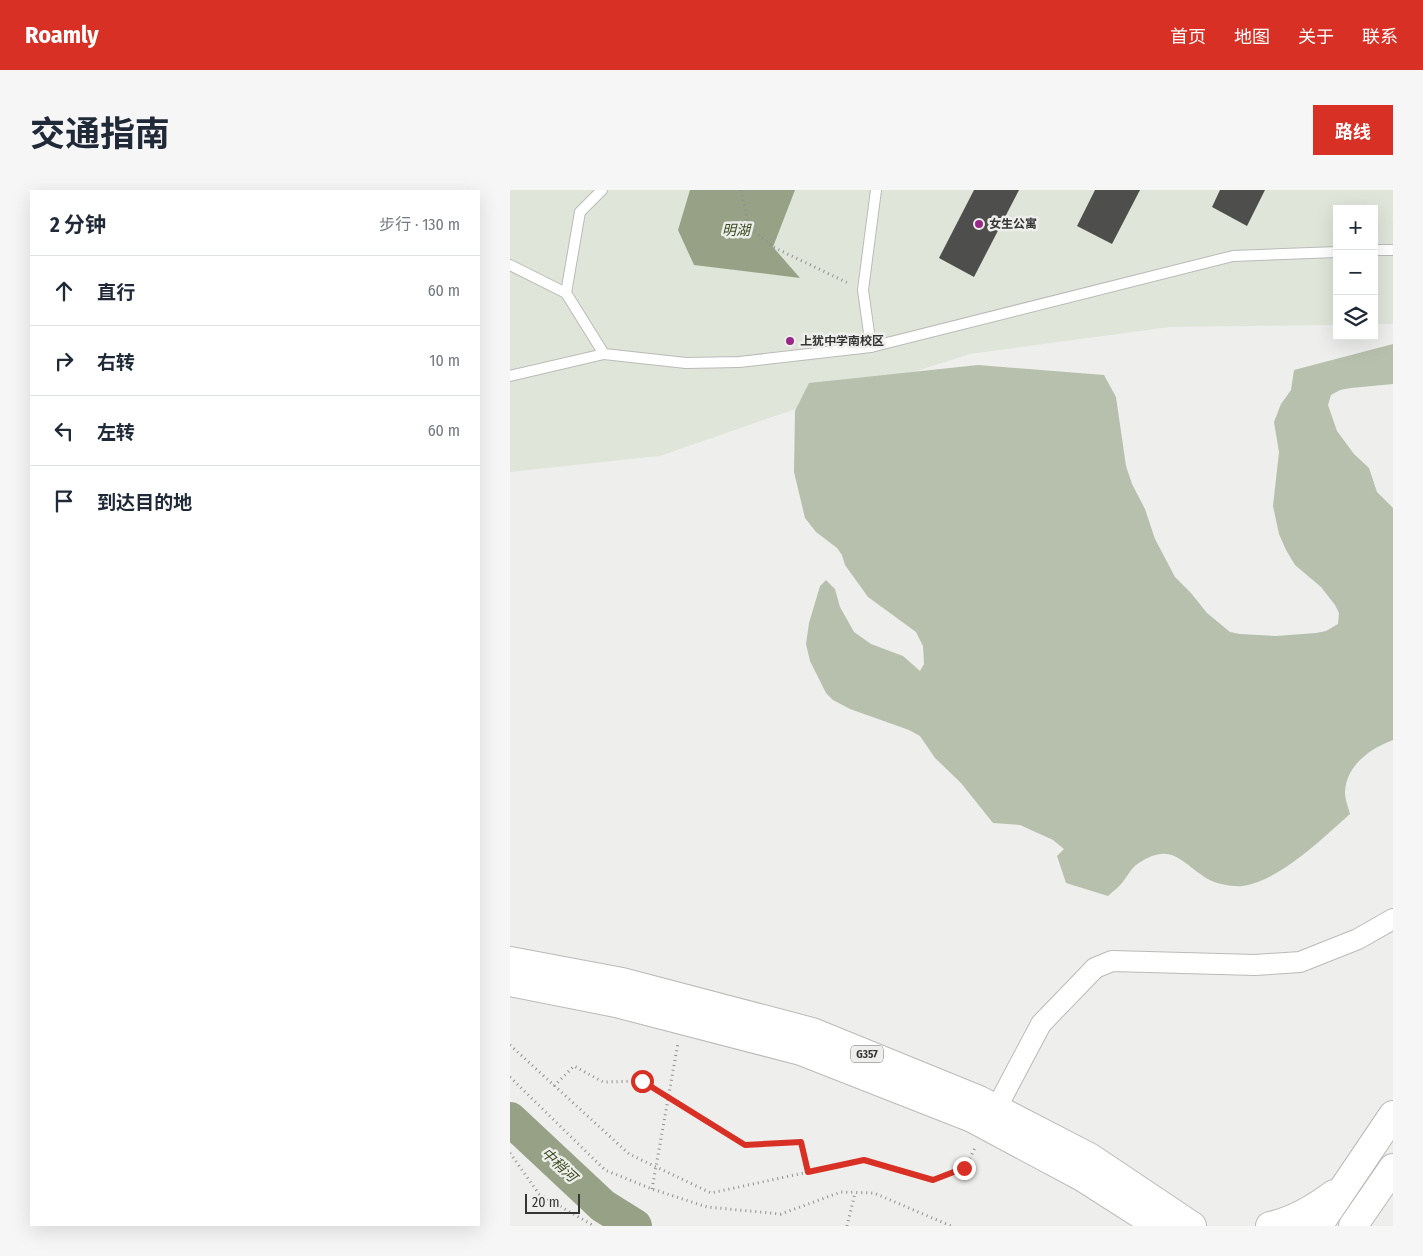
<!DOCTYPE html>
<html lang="zh">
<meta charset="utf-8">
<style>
body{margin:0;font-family:"Fira Sans Condensed","Noto Sans SC",sans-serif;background:#f6f6f7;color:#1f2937}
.controls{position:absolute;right:15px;top:15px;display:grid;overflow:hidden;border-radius:0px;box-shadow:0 5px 20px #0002}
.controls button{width:45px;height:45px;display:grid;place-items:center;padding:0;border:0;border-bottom:1px solid #e0e1e3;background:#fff;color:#1f2937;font:25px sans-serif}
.scale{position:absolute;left:15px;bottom:12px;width:55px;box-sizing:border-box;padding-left:5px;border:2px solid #363635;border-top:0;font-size:14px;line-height:18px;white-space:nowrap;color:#363635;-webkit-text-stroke:4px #eeefec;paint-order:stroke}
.stop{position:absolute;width:15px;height:15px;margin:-11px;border:4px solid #d93025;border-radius:50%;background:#fff}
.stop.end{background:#d93025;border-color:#fff;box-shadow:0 1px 5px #0008}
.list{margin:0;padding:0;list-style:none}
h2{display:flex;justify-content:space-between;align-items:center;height:65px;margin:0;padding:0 20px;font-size:21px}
h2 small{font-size:16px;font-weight:400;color:#747a83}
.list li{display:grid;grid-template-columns:32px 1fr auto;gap:15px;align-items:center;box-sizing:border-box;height:70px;padding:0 20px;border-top:1px solid #e0e1e3}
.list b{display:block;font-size:19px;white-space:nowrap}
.list em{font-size:16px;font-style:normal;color:#747a83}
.icon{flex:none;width:28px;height:28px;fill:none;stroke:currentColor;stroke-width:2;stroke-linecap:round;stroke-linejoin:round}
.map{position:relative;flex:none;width:883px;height:1036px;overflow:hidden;border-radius:0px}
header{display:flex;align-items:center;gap:30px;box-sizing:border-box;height:70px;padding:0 25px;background:#d93025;color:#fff}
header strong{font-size:24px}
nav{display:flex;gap:28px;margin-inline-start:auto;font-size:18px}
.intro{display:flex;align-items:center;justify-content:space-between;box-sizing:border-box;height:120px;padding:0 30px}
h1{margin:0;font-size:35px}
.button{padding:12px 22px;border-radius:0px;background:#d93025;color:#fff;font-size:18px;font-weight:700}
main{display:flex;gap:30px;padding:0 30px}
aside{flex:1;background:#fff;border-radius:0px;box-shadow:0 5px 20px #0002}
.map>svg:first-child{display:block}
.built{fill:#e0e5da}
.green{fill:#b7bfad}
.water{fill:#96a186}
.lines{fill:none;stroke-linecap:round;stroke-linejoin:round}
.river{stroke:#96a186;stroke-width:34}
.building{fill:#4e4f4c}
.service-casing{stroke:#babbb8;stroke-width:12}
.minor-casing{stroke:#babbb8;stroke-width:22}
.primary-casing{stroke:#babbb8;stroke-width:30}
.path{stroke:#90918f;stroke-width:3;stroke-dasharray:1 4;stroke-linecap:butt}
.service{stroke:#fff;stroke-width:10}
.minor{stroke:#fff;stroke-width:20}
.primary{stroke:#fff;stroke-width:28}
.route{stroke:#d93025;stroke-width:6}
.poi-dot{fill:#992886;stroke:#eeefec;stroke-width:2}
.labels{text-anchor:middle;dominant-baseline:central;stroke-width:5;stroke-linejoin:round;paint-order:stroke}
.shield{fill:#eeefec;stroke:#6d6e6c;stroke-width:1}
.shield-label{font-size:11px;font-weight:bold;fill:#363635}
.poi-label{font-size:12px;font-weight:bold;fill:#363635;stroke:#eeefec;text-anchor:start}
.water-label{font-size:14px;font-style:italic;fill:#3b4b1e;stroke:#eeefec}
</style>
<header>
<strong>Roamly</strong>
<nav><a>首页</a><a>地图</a><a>关于</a><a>联系</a></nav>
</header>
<div class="intro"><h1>交通指南</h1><a class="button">路线</a></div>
<main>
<aside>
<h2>2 分钟<small>步行 · 130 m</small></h2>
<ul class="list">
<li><svg class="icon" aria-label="ahead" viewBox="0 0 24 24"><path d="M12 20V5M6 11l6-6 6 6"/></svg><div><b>直行</b></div><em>60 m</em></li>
<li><svg class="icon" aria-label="right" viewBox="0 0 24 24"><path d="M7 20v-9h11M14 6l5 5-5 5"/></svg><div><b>右转</b></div><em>10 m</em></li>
<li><svg class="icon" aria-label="left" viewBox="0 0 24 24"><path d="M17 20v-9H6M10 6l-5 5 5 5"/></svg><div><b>左转</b></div><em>60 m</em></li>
<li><svg class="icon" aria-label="arrive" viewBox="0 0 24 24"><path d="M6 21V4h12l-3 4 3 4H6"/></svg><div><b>到达目的地</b></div></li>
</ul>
</aside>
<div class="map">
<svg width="883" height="1036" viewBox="0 0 883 1036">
<rect width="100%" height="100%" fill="#eeefec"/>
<polygon class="built" points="0,0 883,0 883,134 864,134 864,19 827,19 827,135 660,137 460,164 265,226 150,266 0,282"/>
<path class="green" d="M883,154V194L841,198L830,200L821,205L818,215L827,241L844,264L859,278L867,302L883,318V550C861,558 836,575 835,602C835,609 838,617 840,624C813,648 769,691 733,696C723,697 705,694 696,688C669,670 660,651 626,675C620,680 617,687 612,693C608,698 602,702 598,706L556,693L547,666L554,659L543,650L510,635L483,633L451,593L425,568L410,546L399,540L340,519L323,510L316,503L300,471L296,454L299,433L310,396L316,390L325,399L330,417L344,442L361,454L393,466L410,481L414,474L413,456L406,442L358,407L335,375L332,365L327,358L306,342L295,328L284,282L285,221L299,193L468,175L594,185L606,207L616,276L622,294L635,319L645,349L665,387L681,403L697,423L720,442L730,444L766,446L806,443L816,441L828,434L829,423L825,415L811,397L785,375L776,360L769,344L763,316L769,262L764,232L771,214L781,200L784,180Z"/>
<polygon class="water" points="180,0 285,0 263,57 290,88 184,75 168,40"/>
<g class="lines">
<polyline class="river" points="0,929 93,1016 125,1036"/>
</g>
<g class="building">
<polygon points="464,0 509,0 464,87 429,68"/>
<polygon points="585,0 630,0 602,54 567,36"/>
<polygon points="710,0 755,0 737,36 702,17"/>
</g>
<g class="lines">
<g class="service-casing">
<g id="service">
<polyline points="864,60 883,60"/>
<polyline points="0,75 56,103 94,164 176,173 229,172 361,157 723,66 827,62"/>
<polyline points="56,103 70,22 92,0"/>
<polyline points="361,157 353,100 366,0"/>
<polyline points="0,186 94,164"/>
</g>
</g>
<g class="minor-casing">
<polyline id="minor" points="486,919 531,834 585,778 602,771 745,775 790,772 848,749 883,729"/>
</g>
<g class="primary-casing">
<g id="primary">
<polyline points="0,771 112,792 302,842 469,910 579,967 682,1036"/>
<polyline points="0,792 106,813 291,861 462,928 574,988 649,1036"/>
<path d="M760,1036C784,1031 804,1019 824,1004"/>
<polyline points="808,1036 883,925"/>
<polyline points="843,1036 883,978"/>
</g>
</g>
<g class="path">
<polyline points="231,0 239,37 263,57 340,94"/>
<polyline points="0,855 119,964 201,1003 354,970 423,990 455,978 466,956"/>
<polyline points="0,887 95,980 142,999 197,1017 271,1024 331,1002 364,1003 441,1036"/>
<polyline points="44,896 64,876 93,892 132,891 235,955 291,952 298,982"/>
<polyline points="0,963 29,1004 84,1036"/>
<polyline points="142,999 168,853"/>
<polyline points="337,1036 345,1003"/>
</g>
<use href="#service" class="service"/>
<use href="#minor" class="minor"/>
<use href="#primary" class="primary"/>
</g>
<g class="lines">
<polyline class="route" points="132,891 235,955 291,952 298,982 354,970 423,990 454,978"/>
</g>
<g class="poi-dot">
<circle cx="469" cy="34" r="5"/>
<circle cx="280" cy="151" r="5"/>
</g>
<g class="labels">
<rect class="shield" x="341" y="855.5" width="32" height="17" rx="4"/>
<g class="shield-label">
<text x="357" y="864">G357</text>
</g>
<g class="poi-label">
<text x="479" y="34">女生公寓</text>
<text x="290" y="151">上犹中学南校区</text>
</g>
<g class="water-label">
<text x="226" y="40">明湖</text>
<text transform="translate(49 975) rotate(43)">中稍河</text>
</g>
</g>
</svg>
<div class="controls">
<button>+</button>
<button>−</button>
<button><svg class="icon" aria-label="layers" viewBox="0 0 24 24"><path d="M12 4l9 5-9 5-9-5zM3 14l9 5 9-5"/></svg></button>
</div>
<div class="scale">20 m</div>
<div class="stop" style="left:132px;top:891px"></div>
<div class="stop end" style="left:454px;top:978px"></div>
</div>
</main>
